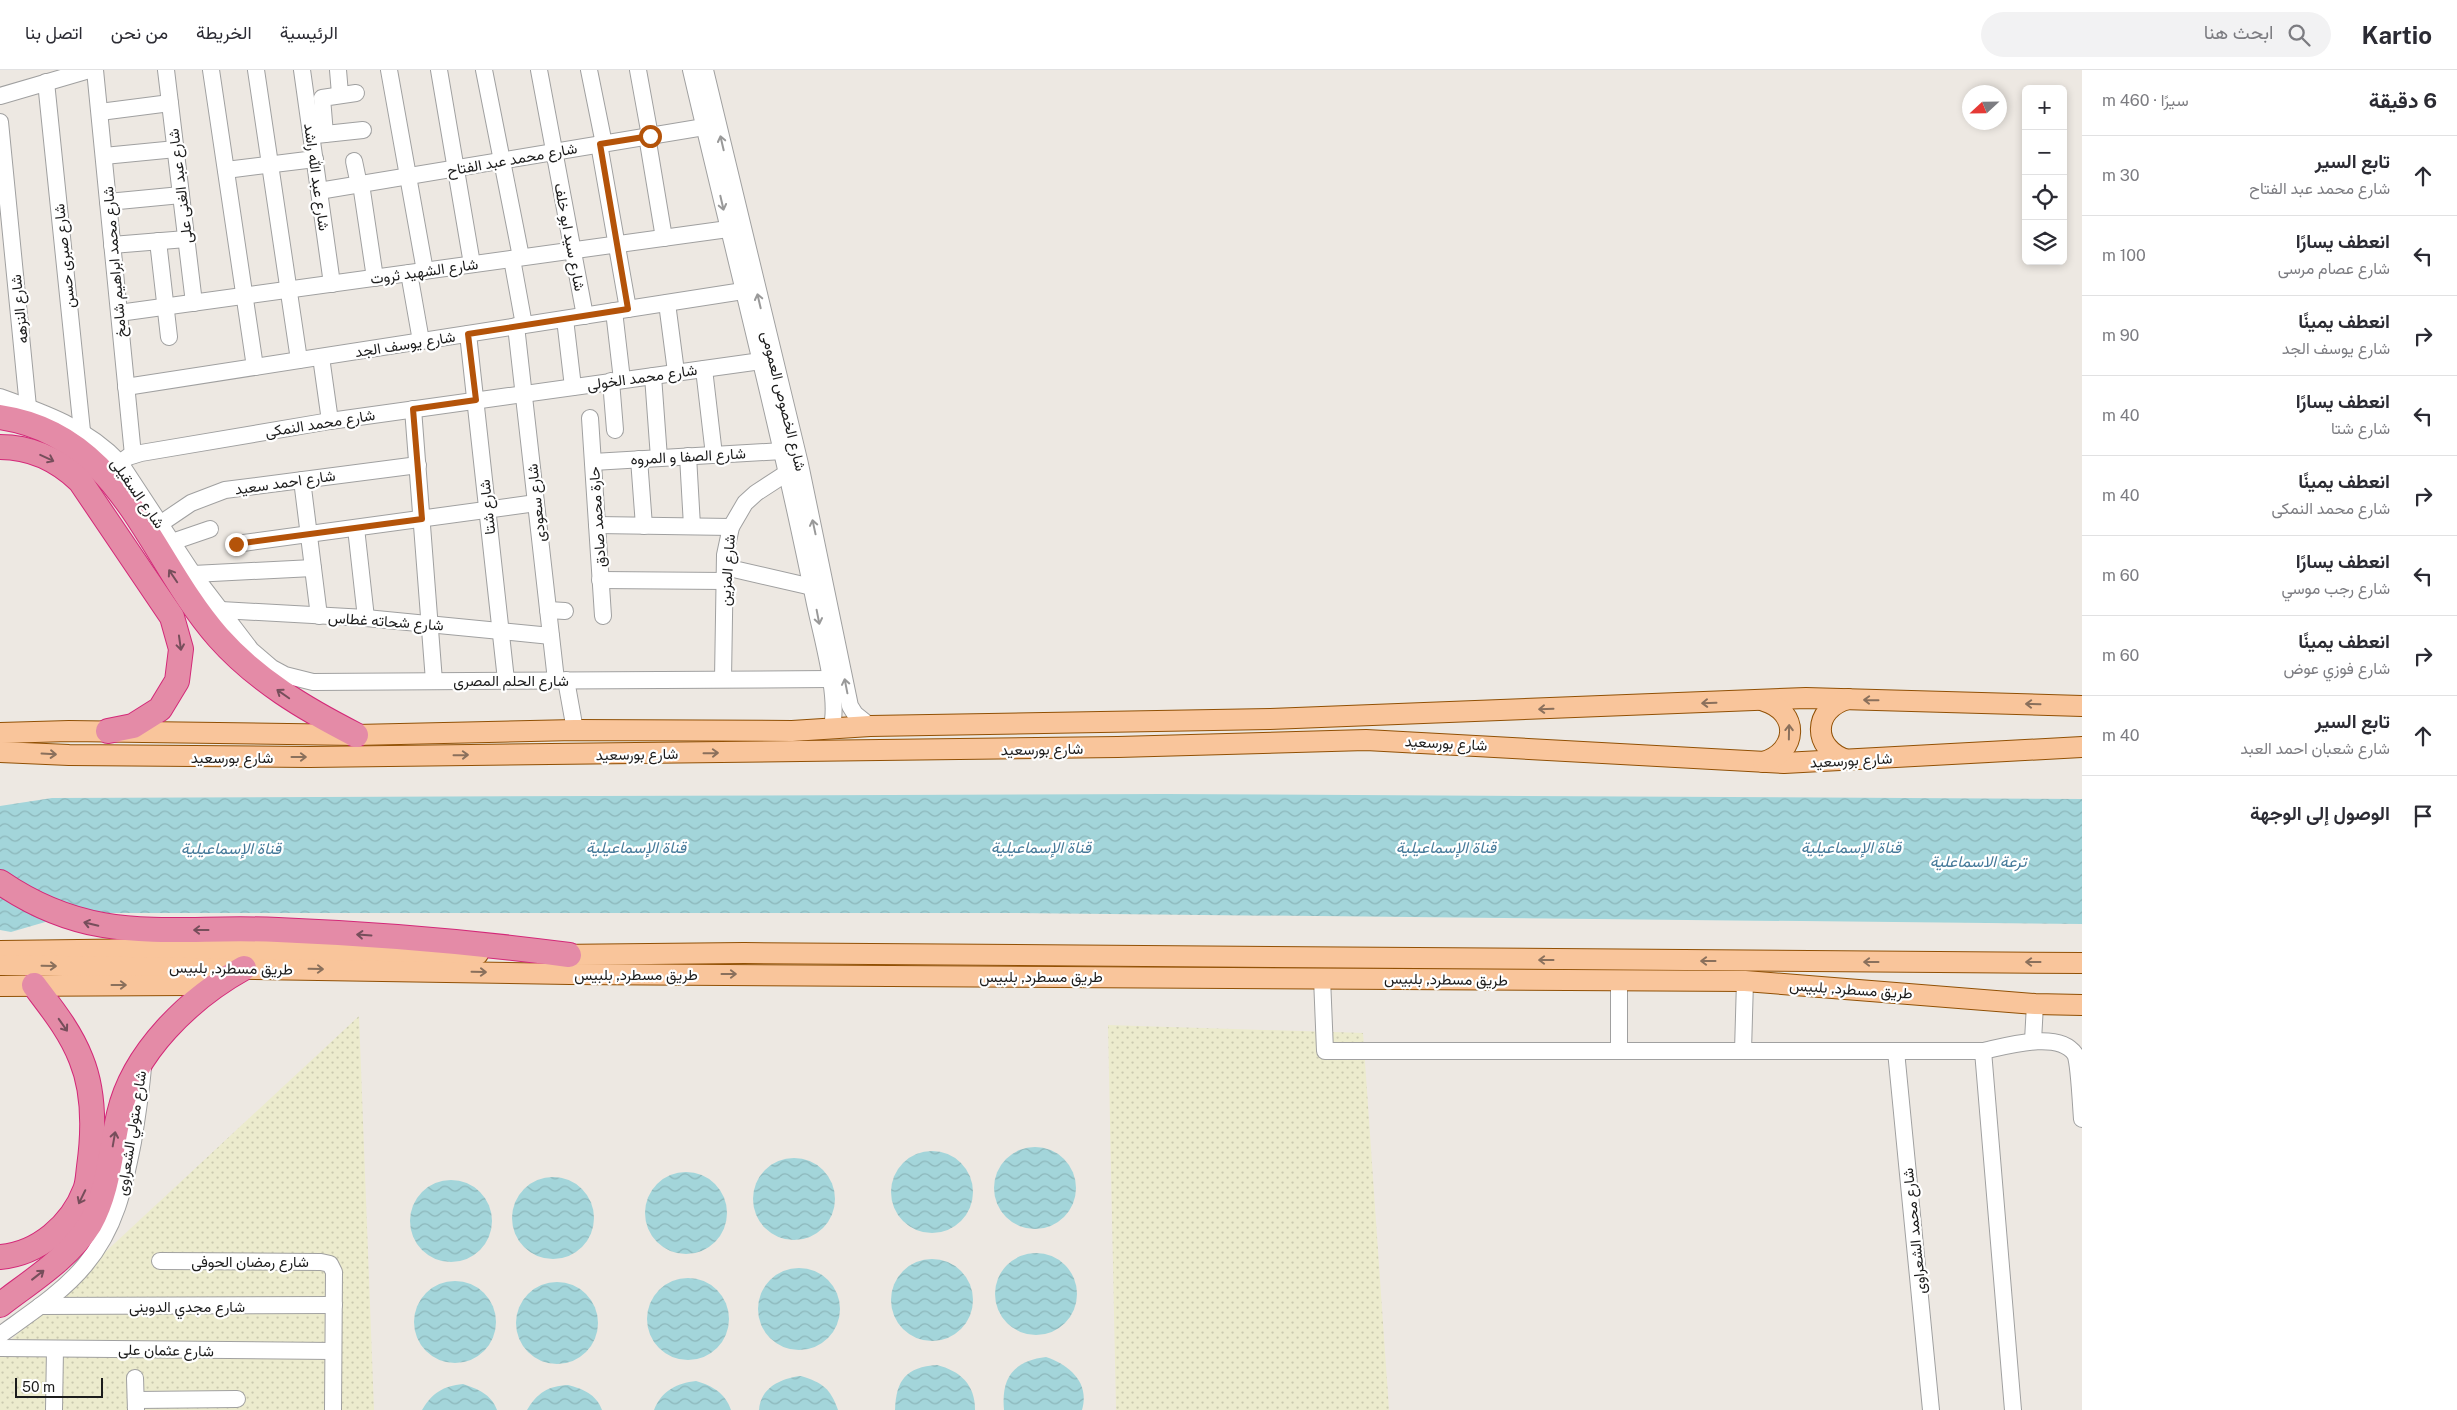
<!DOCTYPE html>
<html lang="ar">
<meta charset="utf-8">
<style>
body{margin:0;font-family:"Public Sans",Vazirmatn,sans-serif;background:#f2f2f3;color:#2b2b33;direction:rtl}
.controls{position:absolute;right:15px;top:15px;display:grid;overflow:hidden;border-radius:8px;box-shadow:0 2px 8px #0003}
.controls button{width:45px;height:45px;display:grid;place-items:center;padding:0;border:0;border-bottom:1px solid #e1e1e2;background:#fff;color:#2b2b33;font:25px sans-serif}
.compass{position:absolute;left:1962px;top:15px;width:45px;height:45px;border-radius:50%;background:#fff;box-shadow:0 2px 8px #0003;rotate:248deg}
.scale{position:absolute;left:15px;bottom:12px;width:88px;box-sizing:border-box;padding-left:5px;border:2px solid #1c1c1c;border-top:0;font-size:14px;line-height:18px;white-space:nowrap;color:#1c1c1c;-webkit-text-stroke:4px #fff;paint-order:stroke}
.stop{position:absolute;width:15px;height:15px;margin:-11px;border:4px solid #b45309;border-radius:50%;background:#fff}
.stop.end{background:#b45309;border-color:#fff;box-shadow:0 1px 5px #0008}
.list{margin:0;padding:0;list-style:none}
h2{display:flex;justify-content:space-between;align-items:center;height:65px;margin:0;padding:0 20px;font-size:21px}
h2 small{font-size:16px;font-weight:400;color:#7c7c81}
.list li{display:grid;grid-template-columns:32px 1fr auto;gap:15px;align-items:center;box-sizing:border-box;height:80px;padding:0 20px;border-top:1px solid #e1e1e2}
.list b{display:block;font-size:19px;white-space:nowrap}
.list p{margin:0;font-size:16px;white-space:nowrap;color:#7c7c81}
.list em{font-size:16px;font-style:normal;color:#7c7c81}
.icon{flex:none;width:28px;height:28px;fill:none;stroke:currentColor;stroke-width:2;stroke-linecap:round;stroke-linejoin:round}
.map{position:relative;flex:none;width:2082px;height:1340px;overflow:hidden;direction:ltr}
header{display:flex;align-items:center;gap:30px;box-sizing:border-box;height:70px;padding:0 25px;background:#fff;border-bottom:1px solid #e1e1e2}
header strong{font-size:24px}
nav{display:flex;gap:28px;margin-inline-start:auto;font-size:18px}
.search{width:350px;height:45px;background:#f2f2f3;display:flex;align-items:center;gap:12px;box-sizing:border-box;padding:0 18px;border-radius:28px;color:#7c7c81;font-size:19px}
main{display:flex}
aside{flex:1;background:#fff}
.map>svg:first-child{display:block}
.farmland{fill:url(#farmland-dots)}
.water{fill:url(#water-waves)}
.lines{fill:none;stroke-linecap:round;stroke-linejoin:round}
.minor-casing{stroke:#a0a0a0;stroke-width:18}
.major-casing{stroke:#915004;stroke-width:22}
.highway-casing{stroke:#d32878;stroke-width:26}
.minor{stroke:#fff;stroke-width:16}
.major{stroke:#f9c59b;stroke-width:20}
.highway{stroke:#e48ba7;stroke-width:24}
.oneway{stroke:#999}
.oneway2{stroke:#764e5b}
.oneway3{stroke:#8a705c}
.route{stroke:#b45309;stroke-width:6}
.labels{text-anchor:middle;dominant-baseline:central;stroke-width:4.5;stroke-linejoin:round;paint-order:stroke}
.street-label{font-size:15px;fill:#1c1c1c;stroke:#fff}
.water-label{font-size:16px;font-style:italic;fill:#467a9a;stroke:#fff}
</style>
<header>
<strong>Kartio</strong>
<div class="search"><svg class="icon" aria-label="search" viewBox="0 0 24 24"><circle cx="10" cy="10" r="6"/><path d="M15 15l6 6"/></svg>ابحث هنا</div>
<nav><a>الرئيسية</a><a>الخريطة</a><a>من نحن</a><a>اتصل بنا</a></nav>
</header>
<main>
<aside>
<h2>6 دقيقة<small>سيرًا · 460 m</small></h2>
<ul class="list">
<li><svg class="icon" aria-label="ahead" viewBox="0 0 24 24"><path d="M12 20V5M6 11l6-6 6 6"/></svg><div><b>تابع السير</b><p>شارع محمد عبد الفتاح</p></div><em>30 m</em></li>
<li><svg class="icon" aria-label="left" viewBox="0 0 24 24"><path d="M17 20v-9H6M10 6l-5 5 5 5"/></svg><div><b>انعطف يسارًا</b><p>شارع عصام مرسى</p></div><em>100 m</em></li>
<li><svg class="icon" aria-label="right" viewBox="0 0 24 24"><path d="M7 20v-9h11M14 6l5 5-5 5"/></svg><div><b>انعطف يمينًا</b><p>شارع يوسف الجد</p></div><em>90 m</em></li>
<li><svg class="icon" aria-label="left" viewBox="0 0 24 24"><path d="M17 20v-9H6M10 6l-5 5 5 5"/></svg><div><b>انعطف يسارًا</b><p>شارع شتا</p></div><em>40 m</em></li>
<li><svg class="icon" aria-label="right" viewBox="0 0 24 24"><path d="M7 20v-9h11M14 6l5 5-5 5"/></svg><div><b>انعطف يمينًا</b><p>شارع محمد النمكى</p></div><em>40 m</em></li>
<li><svg class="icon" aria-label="left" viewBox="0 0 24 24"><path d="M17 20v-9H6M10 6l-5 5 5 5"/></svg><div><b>انعطف يسارًا</b><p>شارع رجب موسي</p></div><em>60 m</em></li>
<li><svg class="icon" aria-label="right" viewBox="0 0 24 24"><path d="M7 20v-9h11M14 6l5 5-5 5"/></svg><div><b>انعطف يمينًا</b><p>شارع فوزي عوض</p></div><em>60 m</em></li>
<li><svg class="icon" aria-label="ahead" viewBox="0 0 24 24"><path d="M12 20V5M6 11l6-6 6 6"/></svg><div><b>تابع السير</b><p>شارع شعبان احمد العبد</p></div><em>40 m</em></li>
<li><svg class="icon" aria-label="arrive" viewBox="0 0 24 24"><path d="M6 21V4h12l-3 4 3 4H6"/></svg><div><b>الوصول إلى الوجهة</b></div></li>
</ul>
</aside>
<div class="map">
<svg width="2082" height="1340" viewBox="0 0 2082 1340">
<defs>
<pattern id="farmland-dots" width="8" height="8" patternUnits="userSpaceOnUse" patternTransform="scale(1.25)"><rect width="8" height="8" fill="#ecebcd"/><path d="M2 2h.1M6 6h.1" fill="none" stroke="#cac9af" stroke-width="1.8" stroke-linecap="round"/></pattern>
<pattern id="water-waves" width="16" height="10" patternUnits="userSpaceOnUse" patternTransform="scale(1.25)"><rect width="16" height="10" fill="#a3d5da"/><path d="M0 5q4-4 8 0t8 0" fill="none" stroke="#8cb6ba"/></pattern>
</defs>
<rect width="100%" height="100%" fill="#ede8e2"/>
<g class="farmland">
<polygon points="359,946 374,1340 0,1340 0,1280"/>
<polygon points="1108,955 1363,963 1389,1340 1116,1340"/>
</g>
<g class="water">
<polygon points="1165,724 2082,729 2082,854 1017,843 76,843 11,862 0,860 0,736 52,728"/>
<circle cx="1035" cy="1118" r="41"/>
<circle cx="932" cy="1122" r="41"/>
<circle cx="794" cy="1129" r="41"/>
<circle cx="686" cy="1143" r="41"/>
<circle cx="553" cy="1148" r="41"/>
<circle cx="451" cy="1151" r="41"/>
<circle cx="1036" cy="1224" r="41"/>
<circle cx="932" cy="1230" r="41"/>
<circle cx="799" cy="1239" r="41"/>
<circle cx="688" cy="1249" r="41"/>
<circle cx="455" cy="1252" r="41"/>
<circle cx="557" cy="1253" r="41"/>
<path d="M1046,1287C1069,1295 1090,1312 1082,1340H1004C1001,1308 1013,1291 1046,1287Z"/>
<path d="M937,1295C960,1301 975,1314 975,1340H895C896,1310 906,1297 937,1295Z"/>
<path d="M801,1306C823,1313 830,1318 838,1340H759C760,1318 781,1308 801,1306Z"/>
<path d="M696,1311C713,1316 725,1323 731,1340H654C661,1321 677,1313 696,1311Z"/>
<path d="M463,1314C478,1319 491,1324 497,1340H422C432,1323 443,1316 463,1314Z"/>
<path d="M568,1315C583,1319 596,1324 602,1340H527C537,1323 548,1316 568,1315Z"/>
</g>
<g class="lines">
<g class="minor-casing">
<g id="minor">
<polyline points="95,0 133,385"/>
<polyline points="166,0 194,233"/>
<polyline points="211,0 255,297"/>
<polyline points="256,0 299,290"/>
<polyline points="302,0 332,214"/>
<polyline points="338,0 340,24"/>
<polyline points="389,0 425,201"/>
<polyline points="439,0 472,194"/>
<polyline points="484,0 521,187"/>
<polyline points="539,0 585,246"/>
<polyline points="589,0 604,74"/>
<polyline points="638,0 650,66"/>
<path d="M691,0C732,176 778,352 814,529C820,560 841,630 831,659"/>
<polyline points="705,0 800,394 850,636 855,644 870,656"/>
<polyline points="46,12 82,361"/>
<polyline points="0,26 89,0"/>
<polyline points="100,42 170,33"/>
<polyline points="0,52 28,337"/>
<polyline points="325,64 322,28 356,23"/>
<polyline points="316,65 363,60"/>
<polyline points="647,66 664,168"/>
<polyline points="599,74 628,239"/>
<polyline points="104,86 176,79"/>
<polyline points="354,91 359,115"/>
<polyline points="226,100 315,89"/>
<polyline points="361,114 375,208"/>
<polyline points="319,121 704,57"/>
<polyline points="108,132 181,125"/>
<polyline points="158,171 169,267"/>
<polyline points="112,175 186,169"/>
<polyline points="512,189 524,255"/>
<polyline points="409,203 421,271"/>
<polyline points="667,233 676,302"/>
<polyline points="614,241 622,310"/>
<polyline points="119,243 728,159"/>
<polyline points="565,249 573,317"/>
<polyline points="516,256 556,610"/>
<polyline points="468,264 506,610"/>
<polyline points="321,287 330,351"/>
<polyline points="704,299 714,385"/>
<polyline points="653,306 659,388"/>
<polyline points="611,311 615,360"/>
<polyline points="126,317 743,221"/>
<path d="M0,327C45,343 87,358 120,393L193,504L251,580L272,598L285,605L313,612L830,609"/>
<polyline points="413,339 434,611"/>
<polyline points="590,348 603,546"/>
<polyline points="688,386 692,456"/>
<polyline points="639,389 644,456"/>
<polyline points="593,392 783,381"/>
<polyline points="120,393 128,387 141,383 330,351 761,291"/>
<polyline points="302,410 319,546"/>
<polyline points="160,454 191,433 225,420 418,395"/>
<polyline points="597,455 731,457"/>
<polyline points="356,458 366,548"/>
<polyline points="172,472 210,459"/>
<polyline points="236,474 536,433"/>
<polyline points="725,497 812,517"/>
<polyline points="193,504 313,498"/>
<polyline points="600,510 725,511"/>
<polyline points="221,540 366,548 551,566"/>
<polyline points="548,540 565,541"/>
<polyline points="723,609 725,485 731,457 745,433 756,423 796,397"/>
<polyline points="566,610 575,660"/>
<path d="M1322,908L1325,981H1983C2006,976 2059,960 2075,984C2079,992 2081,1037 2082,1049"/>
<polyline points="1619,911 1619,980"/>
<polyline points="2033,971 2035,934"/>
<polyline points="1743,981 1745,911"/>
<polyline points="1896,981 1931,1340"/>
<polyline points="1983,981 2013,1340"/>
<polyline points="160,1191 321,1192 330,1194 334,1202 333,1340"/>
<polyline points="40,1236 334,1235"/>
<path d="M0,1265C29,1244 62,1223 85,1195C116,1158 124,1118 133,1072C137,1047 141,1022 143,997"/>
<polyline points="0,1278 333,1281"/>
<polyline points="135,1308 136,1340"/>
<polyline points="136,1330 237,1329"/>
<polyline points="54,1340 55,1279"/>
</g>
</g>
<g class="major-casing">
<g id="major">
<polyline points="0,663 69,661 356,665 575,660 792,661 870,656 1270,649 1806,628 2082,636"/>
<polyline points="0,682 69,685 309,687 1118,677 1366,670 1784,693 2082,677"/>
<path d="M1847,690C1812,679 1812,639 1848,629"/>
<path d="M1763,692C1798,682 1800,642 1764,631"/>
<polyline points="0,881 157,879 478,884"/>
<polyline points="554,885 744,883 2082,893"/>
<polyline points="0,895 570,904 1745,911 2035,934 2082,935"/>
<polyline points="0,916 191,915 209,908 223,898"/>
</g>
</g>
<g class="highway-casing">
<g id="highway">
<path d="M0,347C122,365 147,486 218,567C256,610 305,639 356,665"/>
<path d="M0,377C31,377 58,390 80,411L172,547L181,579L177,611L160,639L133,656L108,661"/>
<path d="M0,812C96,878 171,855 278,860C375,864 472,872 569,885"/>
<path d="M0,1187C38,1184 72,1155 85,1120C88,1113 88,1104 89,1097C94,1061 95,1023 81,989C70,961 52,939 34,915"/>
<path d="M0,1235C31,1211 69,1188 90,1154C109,1120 110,1082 119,1044C133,982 190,928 244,898"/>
</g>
</g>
<use href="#minor" class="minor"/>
<use href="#major" class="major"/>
<use href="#highway" class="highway"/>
</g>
<defs><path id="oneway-shaft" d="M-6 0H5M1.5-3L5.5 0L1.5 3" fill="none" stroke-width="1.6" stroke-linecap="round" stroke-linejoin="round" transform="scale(1.25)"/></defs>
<g class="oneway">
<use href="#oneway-shaft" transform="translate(722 73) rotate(-103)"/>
<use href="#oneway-shaft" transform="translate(722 133) rotate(77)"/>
<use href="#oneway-shaft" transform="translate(759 231) rotate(-103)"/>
<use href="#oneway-shaft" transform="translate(814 457) rotate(-102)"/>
<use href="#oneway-shaft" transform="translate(818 547) rotate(79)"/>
<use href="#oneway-shaft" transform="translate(846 616) rotate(-101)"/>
</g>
<g class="oneway2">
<use href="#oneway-shaft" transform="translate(47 388) rotate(25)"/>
<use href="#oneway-shaft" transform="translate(173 506) rotate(-124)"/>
<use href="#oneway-shaft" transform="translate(180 573) rotate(82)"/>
<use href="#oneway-shaft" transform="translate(283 624) rotate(-145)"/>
<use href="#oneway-shaft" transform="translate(91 854) rotate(-167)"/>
<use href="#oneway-shaft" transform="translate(201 860) rotate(180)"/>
<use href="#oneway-shaft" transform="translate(364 865) rotate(-176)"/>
<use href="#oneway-shaft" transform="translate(63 955) rotate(55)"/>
<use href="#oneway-shaft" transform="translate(114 1069) rotate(-80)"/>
<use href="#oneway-shaft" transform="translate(82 1127) rotate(116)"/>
<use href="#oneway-shaft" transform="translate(38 1205) rotate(-38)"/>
</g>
<g class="oneway3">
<use href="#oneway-shaft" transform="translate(1871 630) rotate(-179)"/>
<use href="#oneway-shaft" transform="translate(1709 633) rotate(178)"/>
<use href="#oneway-shaft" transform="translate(2033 634) rotate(-179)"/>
<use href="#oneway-shaft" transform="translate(1546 639) rotate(178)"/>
<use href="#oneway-shaft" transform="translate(1789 662) rotate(-89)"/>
<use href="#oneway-shaft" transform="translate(711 683) rotate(-1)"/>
<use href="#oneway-shaft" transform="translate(49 684) rotate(3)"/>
<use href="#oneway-shaft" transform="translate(461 685) rotate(-1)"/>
<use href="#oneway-shaft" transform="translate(299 687)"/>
<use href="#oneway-shaft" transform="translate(1546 890) rotate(-180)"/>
<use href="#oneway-shaft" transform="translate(1708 891) rotate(-180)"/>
<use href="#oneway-shaft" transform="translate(1871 892) rotate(-180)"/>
<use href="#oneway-shaft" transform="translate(2033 892) rotate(-180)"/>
<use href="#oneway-shaft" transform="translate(49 896) rotate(1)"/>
<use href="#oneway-shaft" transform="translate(316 899) rotate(1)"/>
<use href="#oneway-shaft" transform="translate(479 902) rotate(1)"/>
<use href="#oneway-shaft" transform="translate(729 904)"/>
<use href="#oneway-shaft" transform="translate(119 915)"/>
</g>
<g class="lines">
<polyline class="route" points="236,474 422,449 413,339 476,330 468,264 628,239 600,74 650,66"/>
</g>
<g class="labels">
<g class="street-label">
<text transform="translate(512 89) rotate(-10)">شارع محمد عبد الفتاح</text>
<text transform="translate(317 107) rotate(82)">شارع عبد الله راشد</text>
<text transform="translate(180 116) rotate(-97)">شارع عبد الغنى على</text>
<text transform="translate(570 167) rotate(79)">شارع سيد ابو خلف</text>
<text transform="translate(64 186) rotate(-96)">شارع صبرى حسن</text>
<text transform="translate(114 192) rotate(-95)">شارع محمد ابراهيم شامخ</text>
<text transform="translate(424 201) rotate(-8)">شارع الشهيد ثروت</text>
<text transform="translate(19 239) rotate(-96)">شارع النزهه</text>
<text transform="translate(405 274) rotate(-9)">شارع يوسف الجد</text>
<text transform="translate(642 307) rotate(-8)">شارع محمد الخولى</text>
<text transform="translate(784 331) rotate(76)">شارع الخصوص العمومى</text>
<text transform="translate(320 353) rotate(-9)">شارع محمد النمكى</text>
<text transform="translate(688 386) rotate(-3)">شارع الصفا و المروه</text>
<text transform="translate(285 412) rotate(-8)">شارع احمد سعيد</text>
<text transform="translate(138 423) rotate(55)">شارع السقيلى</text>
<text transform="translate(536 433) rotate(-96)">شارع سعودى</text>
<text transform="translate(487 437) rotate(-96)">شارع شتا</text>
<text transform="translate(597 447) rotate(-94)">حارة محمد صادق</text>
<text transform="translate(727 500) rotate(-86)">شارع المزين</text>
<text transform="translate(386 551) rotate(4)">شارع شحاته غطاس</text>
<text x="511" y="610">شارع الحلم المصرى</text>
<text transform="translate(1446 673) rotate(3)">شارع بورسعيد</text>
<text transform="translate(1042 679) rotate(-1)">شارع بورسعيد</text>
<text transform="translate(637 684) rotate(-1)">شارع بورسعيد</text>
<text x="232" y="687">شارع بورسعيد</text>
<text transform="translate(1851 690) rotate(-3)">شارع بورسعيد</text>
<text transform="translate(231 898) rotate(1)">طريق مسطرد, بلبيس</text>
<text x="636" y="904">طريق مسطرد, بلبيس</text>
<text x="1041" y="906">طريق مسطرد, بلبيس</text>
<text transform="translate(1446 909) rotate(1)">طريق مسطرد, بلبيس</text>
<text transform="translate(1851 919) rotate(4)">طريق مسطرد, بلبيس</text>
<text transform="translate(131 1063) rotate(-81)">شارع متولي الشعراوى</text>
<text transform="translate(1914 1161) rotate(-96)">شارع محمد الشعراوى</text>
<text x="250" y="1191">شارع رمضان الحوفى</text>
<text x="187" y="1236">شارع مجدي الدوينى</text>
<text transform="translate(166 1280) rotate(1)">شارع عثمان على</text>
</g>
<g class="water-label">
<text x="636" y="777">قناة الإسماعيلية</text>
<text x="1041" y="777">قناة الإسماعيلية</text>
<text x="1446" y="777">قناة الإسماعيلية</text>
<text x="1851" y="777">قناة الإسماعيلية</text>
<text x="231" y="778">قناة الإسماعيلية</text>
<text x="1978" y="791">ترعة الاسماعلية</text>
</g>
</g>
</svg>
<div class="controls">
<button>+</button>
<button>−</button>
<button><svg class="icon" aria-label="locate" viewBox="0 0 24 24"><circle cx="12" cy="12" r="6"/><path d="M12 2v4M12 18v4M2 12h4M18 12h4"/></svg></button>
<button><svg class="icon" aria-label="layers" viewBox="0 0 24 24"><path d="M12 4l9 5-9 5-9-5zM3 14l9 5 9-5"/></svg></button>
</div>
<svg class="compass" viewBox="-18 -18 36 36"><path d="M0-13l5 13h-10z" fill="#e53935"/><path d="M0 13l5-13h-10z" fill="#7c7c81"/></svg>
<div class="scale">50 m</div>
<div class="stop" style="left:650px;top:66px"></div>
<div class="stop end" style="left:236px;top:474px"></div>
</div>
</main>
